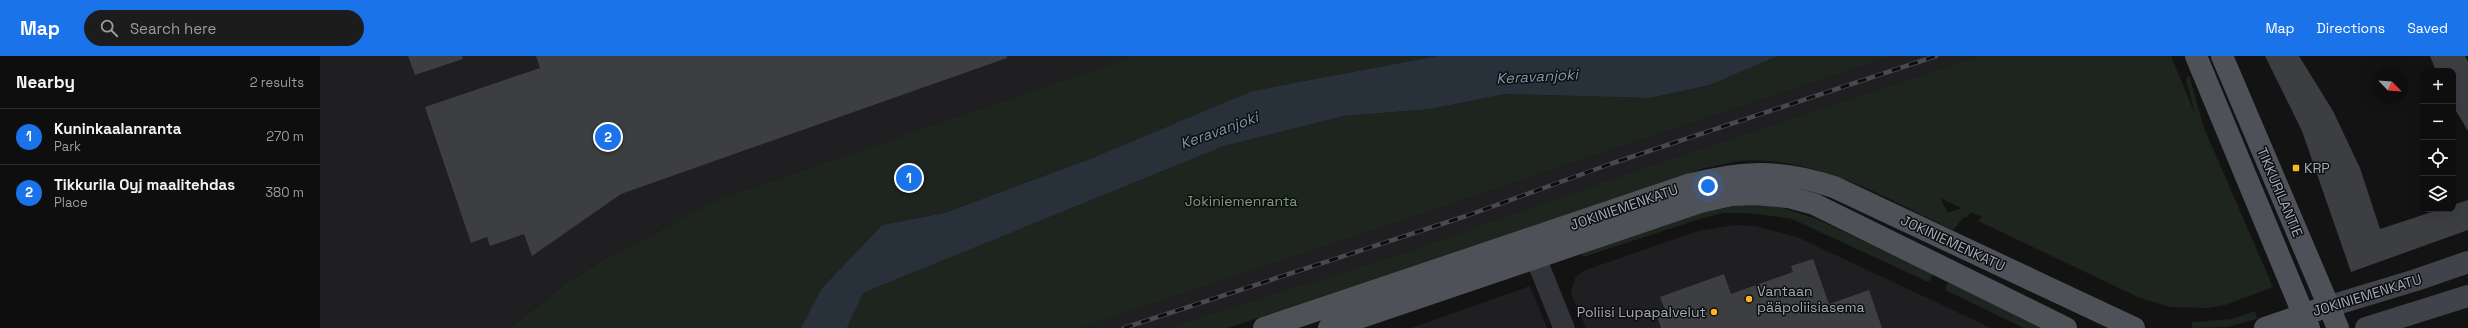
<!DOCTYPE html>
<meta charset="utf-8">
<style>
body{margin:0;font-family:"Space Grotesk",sans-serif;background:#1c1c1d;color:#f1f3f6}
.controls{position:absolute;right:12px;top:12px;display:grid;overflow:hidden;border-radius:8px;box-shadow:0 4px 16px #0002}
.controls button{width:36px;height:36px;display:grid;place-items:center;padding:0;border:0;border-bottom:1px solid #2e2e2f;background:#0e0e0f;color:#f1f3f6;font:20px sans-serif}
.compass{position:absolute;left:2052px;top:12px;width:36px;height:36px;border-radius:50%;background:#0e0e0f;box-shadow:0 4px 16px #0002;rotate:115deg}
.you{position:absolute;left:1388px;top:130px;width:14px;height:14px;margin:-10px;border:3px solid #fff;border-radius:50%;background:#1a73e8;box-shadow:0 0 0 6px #1a73e833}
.badge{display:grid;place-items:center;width:26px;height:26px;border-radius:50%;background:#1a73e8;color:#fff;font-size:13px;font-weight:700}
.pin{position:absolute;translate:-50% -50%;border:2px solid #fff;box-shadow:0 1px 4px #0006}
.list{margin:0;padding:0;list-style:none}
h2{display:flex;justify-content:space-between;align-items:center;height:52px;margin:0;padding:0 16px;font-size:17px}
h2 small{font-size:13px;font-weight:400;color:#9b9c9e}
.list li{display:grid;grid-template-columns:26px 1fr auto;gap:12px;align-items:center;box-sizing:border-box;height:56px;padding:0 16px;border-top:1px solid #2e2e2f}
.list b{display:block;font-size:15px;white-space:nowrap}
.list p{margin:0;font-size:13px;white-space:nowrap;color:#9b9c9e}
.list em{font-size:13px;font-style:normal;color:#9b9c9e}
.icon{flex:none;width:22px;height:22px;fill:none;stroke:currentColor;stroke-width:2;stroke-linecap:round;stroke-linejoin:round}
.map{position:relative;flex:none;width:2148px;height:272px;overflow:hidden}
header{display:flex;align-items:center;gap:24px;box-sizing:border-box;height:56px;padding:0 20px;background:#1a73e8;color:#fff}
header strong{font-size:19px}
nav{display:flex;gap:22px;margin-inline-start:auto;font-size:14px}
.search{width:280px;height:36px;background:#1c1c1d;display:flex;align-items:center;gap:10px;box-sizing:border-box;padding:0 14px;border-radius:22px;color:#9b9c9e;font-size:15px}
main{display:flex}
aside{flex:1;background:#0e0e0f}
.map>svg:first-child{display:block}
.built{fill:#1f1f22}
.green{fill:#1d251e;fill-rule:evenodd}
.water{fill:#283139}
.building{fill:#3c3e42}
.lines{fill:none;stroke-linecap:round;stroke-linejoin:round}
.street{stroke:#33343a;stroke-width:21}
.secondary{stroke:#41434a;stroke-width:22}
.primary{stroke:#4f5159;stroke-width:22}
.rail-casing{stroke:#484a51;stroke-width:4.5}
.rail{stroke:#0e0e0f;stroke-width:3;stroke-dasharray:9;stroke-linecap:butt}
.poi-dot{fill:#fcb423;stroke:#0e0e0f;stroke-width:1.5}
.labels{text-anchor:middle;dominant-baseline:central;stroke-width:3;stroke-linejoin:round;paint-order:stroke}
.poi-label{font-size:14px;fill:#a3a9b6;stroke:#0e0e0f;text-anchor:start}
.street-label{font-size:14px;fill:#a3a9b6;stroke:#0e0e0f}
.park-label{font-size:14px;fill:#79a27c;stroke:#0e0e0f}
.water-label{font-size:15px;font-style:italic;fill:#7897b3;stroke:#0e0e0f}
</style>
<header>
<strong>Map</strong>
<div class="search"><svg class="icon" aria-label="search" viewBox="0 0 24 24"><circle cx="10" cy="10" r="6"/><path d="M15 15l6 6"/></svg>Search here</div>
<nav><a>Map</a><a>Directions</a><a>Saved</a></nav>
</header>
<main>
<aside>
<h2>Nearby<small>2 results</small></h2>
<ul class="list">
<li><span class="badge">1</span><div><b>Kuninkaalanranta</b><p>Park</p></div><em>270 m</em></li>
<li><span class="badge">2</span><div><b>Tikkurila Oyj maalitehdas</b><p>Place</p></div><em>380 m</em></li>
</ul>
</aside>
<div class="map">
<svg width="2148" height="272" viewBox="0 0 2148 272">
<rect width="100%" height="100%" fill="#131314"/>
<g class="built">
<polygon points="0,0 813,0 404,141 293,198 251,224 189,272 0,272"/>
<polygon points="1572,0 1658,0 1277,128 1086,196 846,272 762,272"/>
<polygon points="1415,169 1435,170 1477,181 1671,272 1266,272 1251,238 1255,222 1263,215 1378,175"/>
<polygon points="1210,230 1227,272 1091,272"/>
</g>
<g class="green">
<polygon points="813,0 1117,0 932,35 770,103 624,157 562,169 501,233 481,272 189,272 251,224 293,198 404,141"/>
<polygon points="1458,0 1572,0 762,272 527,272 543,237 904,90 1024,60 1111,53 1185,38 1330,42 1390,29"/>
<path d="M1658,0H1851L1875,58L1866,23L1869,19L1884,72L1953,231L1905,249L1887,252L1850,251L1820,242L1658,165L1662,161L1651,156L1647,161L1643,162L1633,174C1567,143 1498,100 1421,105C1409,106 1397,110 1385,112L908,272H846L1086,196L1277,128ZM1620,142L1641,152L1628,157Z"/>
<polygon points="1433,147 1463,152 1497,163 1613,218 1610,225 1606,225 1472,163 1428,157 1403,157 1380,163 1263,201 1261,194 1383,153"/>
<polygon points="1628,226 1725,272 1704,272 1627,235 1625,233"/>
<polygon points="1935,255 1937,263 1908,271 1872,272 1872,266 1912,263"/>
</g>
<polygon class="water" points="1117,0 1458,0 1390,29 1330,42 1185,38 1111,53 1024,60 904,90 543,237 527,272 481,272 501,233 562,169 624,157 770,103 932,35"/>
<g class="building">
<polygon points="88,0 142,0 143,3 95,19"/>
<polygon points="216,0 687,0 687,2 301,138 212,200 204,178 170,190 167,181 151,187 105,51 220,12"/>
<polygon points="1945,0 1979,0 2013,55 2040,112 2060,173 2121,153 2133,153 2133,149 2148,144 2148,174 2031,216 1982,75"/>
<polygon points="2110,0 2145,0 2148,6 2148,75 2133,50 2133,15 2116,15"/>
<polygon points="1493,203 1509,248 1549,234 1562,272 1341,272 1336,257 1345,254 1340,241 1404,218 1411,238 1473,216 1471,210"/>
</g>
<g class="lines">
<polyline class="street" points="1209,185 1244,272"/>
<g class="secondary">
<polyline points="2010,250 2096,224 2148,206"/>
<polyline points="2046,272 2148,240"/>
</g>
<g class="primary">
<polyline points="1876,0 1989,272"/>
<polyline points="1902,0 2018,272"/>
<path d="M944,272L1368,129C1424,115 1459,113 1514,131L1814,272"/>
<polyline points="1009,272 1380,146 1411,139 1435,138 1468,141 1494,148 1746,272"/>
<polyline points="1945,272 1997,254"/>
</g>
<g class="rail-casing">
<polyline id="rail" points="804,272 1146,160 1293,107 1616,0"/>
</g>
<use href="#rail" class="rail"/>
</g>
<g class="poi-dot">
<rect x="1972" y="108" width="8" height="8" rx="2"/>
<circle cx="1429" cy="243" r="4"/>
<circle cx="1394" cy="256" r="4"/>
</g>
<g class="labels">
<g class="poi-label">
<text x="1984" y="112">KRP</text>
<text x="1437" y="235">Vantaan<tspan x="1437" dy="16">pääpoliisiasema</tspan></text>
<text x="1386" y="256" text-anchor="end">Poliisi Lupapalvelut</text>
</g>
<g class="street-label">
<text transform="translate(1960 136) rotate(67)">TIKKURILANTIE</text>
<text transform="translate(1304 151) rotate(-19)">JOKINIEMENKATU</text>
<text transform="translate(1633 187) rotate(25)">JOKINIEMENKATU</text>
<text transform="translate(2047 239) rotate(-17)">JOKINIEMENKATU</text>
</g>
<g class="park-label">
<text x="921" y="145">Jokiniemenranta</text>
</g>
<g class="water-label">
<text transform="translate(1217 20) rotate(-3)">Keravanjoki</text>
<text transform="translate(899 74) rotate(-20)">Keravanjoki</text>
</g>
</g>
</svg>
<div class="controls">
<button>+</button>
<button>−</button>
<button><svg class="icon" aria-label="locate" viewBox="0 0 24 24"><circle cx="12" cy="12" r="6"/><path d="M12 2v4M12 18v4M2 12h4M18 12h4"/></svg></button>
<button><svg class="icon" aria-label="layers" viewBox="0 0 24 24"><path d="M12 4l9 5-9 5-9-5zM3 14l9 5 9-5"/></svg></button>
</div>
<svg class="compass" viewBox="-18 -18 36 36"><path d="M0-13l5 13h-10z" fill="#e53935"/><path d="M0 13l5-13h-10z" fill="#9b9c9e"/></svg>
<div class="you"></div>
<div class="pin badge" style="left:589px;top:122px">1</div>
<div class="pin badge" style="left:288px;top:81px">2</div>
</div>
</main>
